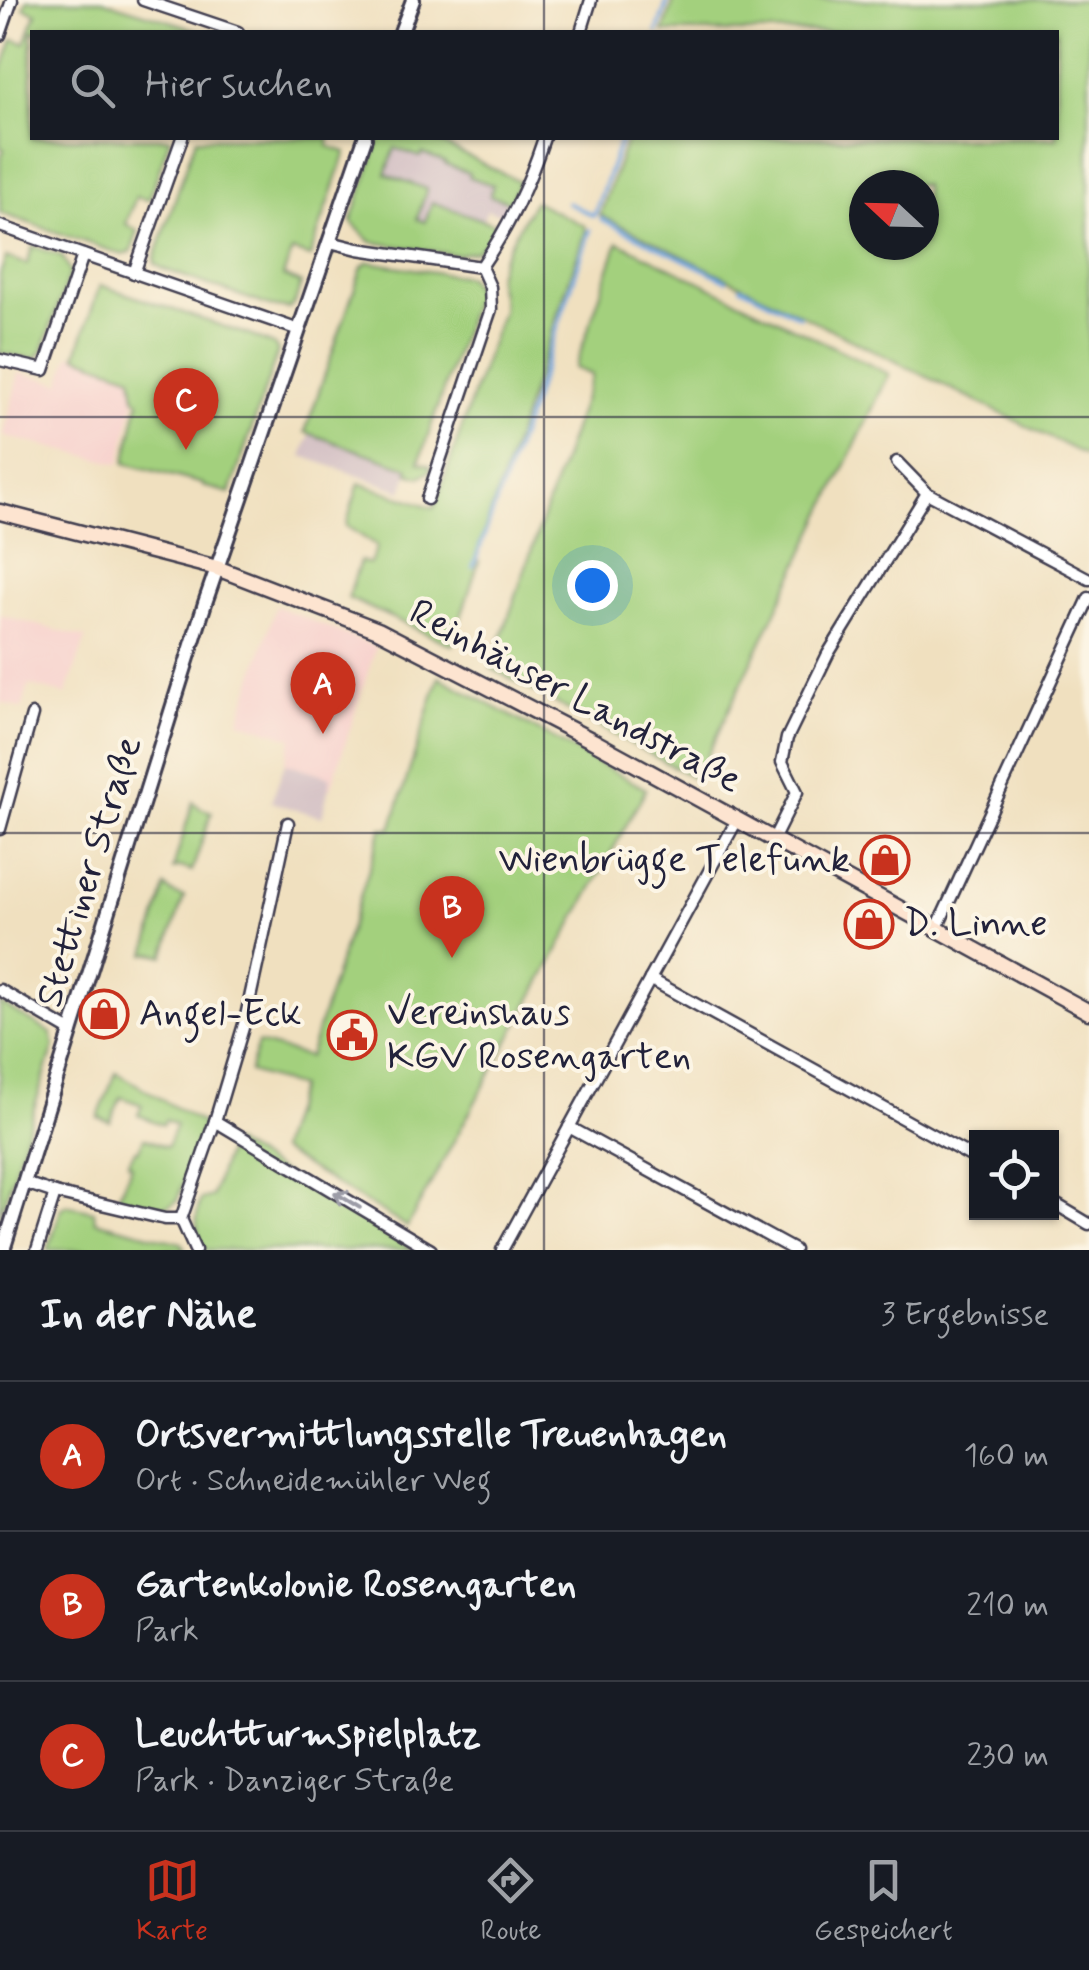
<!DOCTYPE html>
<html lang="de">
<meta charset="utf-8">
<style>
body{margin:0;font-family:Mynerve,sans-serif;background:#20242c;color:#f1f3f6}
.controls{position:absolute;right:30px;bottom:30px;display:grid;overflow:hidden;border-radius:0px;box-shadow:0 2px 8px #0004}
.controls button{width:90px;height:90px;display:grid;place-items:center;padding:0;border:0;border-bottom:2px solid #363941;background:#171b24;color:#f1f3f6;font:50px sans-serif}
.compass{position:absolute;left:849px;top:170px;width:90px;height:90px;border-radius:50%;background:#171b24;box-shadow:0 2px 8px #0004;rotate:292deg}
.you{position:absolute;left:592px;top:585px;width:35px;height:35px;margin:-25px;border:8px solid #fff;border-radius:50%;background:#1a73e8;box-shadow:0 0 0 15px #1a73e833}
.badge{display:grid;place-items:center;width:65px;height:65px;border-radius:50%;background:#c8321e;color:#fff;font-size:32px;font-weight:700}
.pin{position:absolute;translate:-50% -82px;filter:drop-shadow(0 2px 5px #0008)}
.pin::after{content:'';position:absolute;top:52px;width:35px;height:30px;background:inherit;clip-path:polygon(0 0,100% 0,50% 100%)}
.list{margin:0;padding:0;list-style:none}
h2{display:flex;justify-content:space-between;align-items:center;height:130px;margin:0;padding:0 40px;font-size:42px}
h2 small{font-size:32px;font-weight:400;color:#9ea1a6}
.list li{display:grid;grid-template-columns:65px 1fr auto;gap:30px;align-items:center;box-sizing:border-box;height:150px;padding:0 40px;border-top:2px solid #363941}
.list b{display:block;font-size:38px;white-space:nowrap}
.list p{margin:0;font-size:32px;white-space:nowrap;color:#9ea1a6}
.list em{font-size:32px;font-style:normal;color:#9ea1a6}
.icon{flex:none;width:55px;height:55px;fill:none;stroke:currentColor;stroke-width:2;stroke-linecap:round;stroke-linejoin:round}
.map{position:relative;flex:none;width:1089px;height:1250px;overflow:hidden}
.search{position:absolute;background:#171b24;box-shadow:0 2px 8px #0004;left:30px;right:30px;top:30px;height:110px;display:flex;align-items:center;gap:25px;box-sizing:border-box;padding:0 35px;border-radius:0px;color:#9ea1a6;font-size:38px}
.sheet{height:580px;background:#171b24}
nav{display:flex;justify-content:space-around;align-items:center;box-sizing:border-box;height:140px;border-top:2px solid #363941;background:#171b24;font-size:28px;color:#9ea1a6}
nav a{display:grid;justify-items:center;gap:5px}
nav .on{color:#c8321e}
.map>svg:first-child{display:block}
.built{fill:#f7d0cc}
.industrial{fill:#d2bec3}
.green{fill:#a3d07d;stroke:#62795c;stroke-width:2.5;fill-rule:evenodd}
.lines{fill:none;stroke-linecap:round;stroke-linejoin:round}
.stream{stroke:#6fa5dd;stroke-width:4}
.minor-casing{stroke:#413e4f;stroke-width:15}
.tertiary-casing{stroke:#413e4f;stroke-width:18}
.secondary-casing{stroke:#413e4f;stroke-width:19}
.minor{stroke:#fff;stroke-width:10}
.tertiary{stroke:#fff;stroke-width:12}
.secondary{stroke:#fde4d0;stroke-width:14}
.oneway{stroke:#9c9ca7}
.grid{fill:none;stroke:#22223b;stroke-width:2.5;stroke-opacity:0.55}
.labels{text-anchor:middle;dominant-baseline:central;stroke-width:8;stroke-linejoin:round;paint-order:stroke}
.street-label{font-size:38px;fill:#22223b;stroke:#fcf5e5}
.poi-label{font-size:38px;fill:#22223b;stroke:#fcf5e5;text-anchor:start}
</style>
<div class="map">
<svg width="1089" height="1250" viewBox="0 0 1089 1250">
<rect width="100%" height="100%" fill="#fcf5e5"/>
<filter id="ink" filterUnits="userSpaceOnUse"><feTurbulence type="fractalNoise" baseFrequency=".01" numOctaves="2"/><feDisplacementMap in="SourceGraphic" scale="20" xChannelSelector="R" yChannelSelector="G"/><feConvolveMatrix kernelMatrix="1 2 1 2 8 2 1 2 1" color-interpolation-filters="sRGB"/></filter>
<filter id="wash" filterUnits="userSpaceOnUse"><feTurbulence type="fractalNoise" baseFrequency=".0048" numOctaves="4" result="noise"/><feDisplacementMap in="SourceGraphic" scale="40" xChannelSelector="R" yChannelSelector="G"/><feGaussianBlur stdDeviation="2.25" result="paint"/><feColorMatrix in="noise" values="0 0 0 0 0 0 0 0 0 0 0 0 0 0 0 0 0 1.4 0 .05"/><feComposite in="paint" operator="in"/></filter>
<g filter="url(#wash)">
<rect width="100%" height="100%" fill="#f0e0bf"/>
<g class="built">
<polygon points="70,354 132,376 135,398 120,464 3,436 19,373 61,383"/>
<polygon points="276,606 376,647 331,788 328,788 331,777 285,763 292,738 239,721"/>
<polygon points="0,615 86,638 66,695 29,685 22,709 0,702"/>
</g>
<g class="industrial">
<polygon points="395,148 419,156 421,153 446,162 446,165 470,174 470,177 494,186 491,196 510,202 503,215 487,210 483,220 432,202 425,222 416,219 385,174"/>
<polygon points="310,434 410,469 402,491 302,456"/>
<polygon points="285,763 331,777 322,817 271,802"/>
</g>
<g class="green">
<polygon points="27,0 102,0 183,25 200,32 32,32 32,138 170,138 149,200 136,197 126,224 138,231 131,252 123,255 0,213 0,160 4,149 0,147 0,76 13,39 25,43 36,13 24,8"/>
<path d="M674,0H1089V457L600,215L627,138H1056V32H663ZM864,185H924V245H864Z"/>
<polygon points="196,138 330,138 328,146 346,152 310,257 292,251 283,276 301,283 295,303 289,309 270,306 163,269 155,264 155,258"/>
<polygon points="380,138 430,138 519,181 510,202 490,196 493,185 469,177 469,173 445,164 445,162 422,153 420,157 395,148 386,174 427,189 417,219 425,222 432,202 497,225 492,236 476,251 458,255 371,242 351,222"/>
<path d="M534,201L585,226L586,230L475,559L479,561L452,645L348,598L360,561L370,564L377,546L346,526L359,483L434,508L502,311C504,299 497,289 497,278C498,259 524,219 534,201Z"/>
<polygon points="618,242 889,374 696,779 491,668 592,375 575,368"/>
<polygon points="33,246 62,256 70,272 42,352 35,359 0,353 0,274 6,257 27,264"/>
<polygon points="368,262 467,277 477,290 419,462 431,466 430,471 420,477 408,473 409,468 305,432 362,267"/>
<polygon points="100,285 252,336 274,345 278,351 230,493 203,486 203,484 125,463 139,401 135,398 132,376 76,356"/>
<polygon points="439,677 646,789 407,1227 279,1150 299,1087 249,1072 258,1043 309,1057 382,828 391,829"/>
<polygon points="193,802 200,808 212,812 192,871 181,867 173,869"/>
<polygon points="165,887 172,893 184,897 164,956 153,953 146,954"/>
<polygon points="0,1003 51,1033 54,1046 0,1216"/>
<polygon points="116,1072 203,1124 177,1201 168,1206 159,1207 118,1197 132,1165 128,1163 135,1150 138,1151 144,1138 167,1147 176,1125 165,1120 163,1125 138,1115 142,1105 121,1097 110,1122 98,1117"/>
<path d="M233,1143L403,1244L412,1250H204C196,1231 194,1219 201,1199L212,1196L229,1145Z"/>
<polygon points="67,1205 94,1211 95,1221 182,1243 185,1250 48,1250 61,1209"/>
</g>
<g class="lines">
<g class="stream">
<polyline points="657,32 668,0"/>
<polyline points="568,203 594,216 621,138"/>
<polyline points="601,219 726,280"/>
<polyline points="741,287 799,316"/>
<polyline points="473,567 532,403 590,230"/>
</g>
</g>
</g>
<g filter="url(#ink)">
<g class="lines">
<g class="minor-casing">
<g id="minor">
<polyline points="143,0 238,32"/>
<polyline points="581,32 591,0"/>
<polyline points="0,35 12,0"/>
<polyline points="0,226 299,330"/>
<path d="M330,242L358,249L481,267C510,225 528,186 544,138"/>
<polyline points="134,273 182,138"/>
<polyline points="0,360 44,370 83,255"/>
<polyline points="897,462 927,493 1089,579"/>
<polyline points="427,499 491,309 490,287 481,267"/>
<polyline points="0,829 32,715"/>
<polyline points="773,840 797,792 782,762 787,738 828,654 927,493"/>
<polyline points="936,930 1089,598"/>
<polyline points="650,979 976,1159"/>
<polyline points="0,990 72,1032"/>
<polyline points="215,1121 431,1250"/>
<polyline points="569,1127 794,1250"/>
<polyline points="25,1183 55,1193 165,1219 181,1219"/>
<polyline points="1052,1202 1089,1224"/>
<polyline points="37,1250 55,1193"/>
<polyline points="195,1250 181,1219 215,1121 245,1021 288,823"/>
<polyline points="502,1250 737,820"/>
</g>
</g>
<g class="tertiary-casing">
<g id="tertiary">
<polyline points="401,32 413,0"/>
<polyline points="3,1250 205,603 365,138"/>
</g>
</g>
<g class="secondary-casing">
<polyline id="secondary" points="0,512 217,568 378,630 593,741 1089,1012"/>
</g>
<use href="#minor" class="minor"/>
<use href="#tertiary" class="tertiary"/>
<use href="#secondary" class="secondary"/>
</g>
<defs><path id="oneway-shaft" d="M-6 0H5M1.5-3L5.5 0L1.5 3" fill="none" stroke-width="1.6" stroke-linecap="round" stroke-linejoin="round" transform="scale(2.5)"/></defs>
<use class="oneway" href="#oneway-shaft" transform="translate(347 1200) rotate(-149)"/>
</g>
<path class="grid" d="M544,0V32M544,138V1250M0,417H1089M0,833H1089"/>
<defs>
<g id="shop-ring" transform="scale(2.5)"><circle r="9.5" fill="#fcf5e5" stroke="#c8321e" stroke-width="1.5"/><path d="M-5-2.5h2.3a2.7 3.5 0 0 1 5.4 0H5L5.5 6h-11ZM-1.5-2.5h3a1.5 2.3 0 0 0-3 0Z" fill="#c8321e"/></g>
<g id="civic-ring" transform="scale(2.5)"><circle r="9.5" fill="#fcf5e5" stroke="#c8321e" stroke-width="1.5"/><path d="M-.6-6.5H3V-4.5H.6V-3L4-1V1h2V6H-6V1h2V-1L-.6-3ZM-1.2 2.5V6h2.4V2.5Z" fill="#c8321e"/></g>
</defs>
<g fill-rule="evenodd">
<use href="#shop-ring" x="885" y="860"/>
<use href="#shop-ring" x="869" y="924"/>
<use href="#shop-ring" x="104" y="1014"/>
<use href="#civic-ring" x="352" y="1035"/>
</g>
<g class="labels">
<g class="street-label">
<text transform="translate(575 697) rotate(28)">Reinhäuser Landstraße</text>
<text transform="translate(90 872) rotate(-73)">Stettiner Straße</text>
</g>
<g class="poi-label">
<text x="850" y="860" text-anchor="end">Wienbrügge Telefunk</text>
<text x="904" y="924">D. Linne</text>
<text x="387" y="1013">Vereinshaus<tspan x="387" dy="44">KGV Rosengarten</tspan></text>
<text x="139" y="1014">Angel-Eck</text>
</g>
</g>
</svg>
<div class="controls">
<button><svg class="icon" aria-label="locate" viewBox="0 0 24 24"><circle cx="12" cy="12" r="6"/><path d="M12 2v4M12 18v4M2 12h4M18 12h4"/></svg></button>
</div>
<svg class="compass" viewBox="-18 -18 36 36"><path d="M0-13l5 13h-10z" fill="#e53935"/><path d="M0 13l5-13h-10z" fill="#9ea1a6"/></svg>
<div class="you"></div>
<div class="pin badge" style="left:323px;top:734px">A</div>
<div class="pin badge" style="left:452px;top:958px">B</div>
<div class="pin badge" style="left:186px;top:450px">C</div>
<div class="search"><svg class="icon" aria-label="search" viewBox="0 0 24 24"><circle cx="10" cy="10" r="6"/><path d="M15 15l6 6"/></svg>Hier suchen</div>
</div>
<section class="sheet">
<h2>In der Nähe<small>3 Ergebnisse</small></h2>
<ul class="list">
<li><span class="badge">A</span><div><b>Ortsvermittlungsstelle Treuenhagen</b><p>Ort · Schneidemühler Weg</p></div><em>160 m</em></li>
<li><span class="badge">B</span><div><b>Gartenkolonie Rosengarten</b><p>Park</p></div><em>210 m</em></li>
<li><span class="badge">C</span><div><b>Leuchtturmspielplatz</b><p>Park · Danziger Straße</p></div><em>230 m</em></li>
</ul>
</section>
<nav>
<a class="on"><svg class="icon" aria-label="map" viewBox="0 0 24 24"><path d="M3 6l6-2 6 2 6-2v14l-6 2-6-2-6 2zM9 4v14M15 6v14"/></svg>Karte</a>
<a><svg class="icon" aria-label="directions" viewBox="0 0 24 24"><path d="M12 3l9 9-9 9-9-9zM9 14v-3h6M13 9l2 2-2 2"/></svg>Route</a>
<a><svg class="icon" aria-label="saved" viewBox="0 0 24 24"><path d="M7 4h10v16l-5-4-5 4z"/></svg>Gespeichert</a>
</nav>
